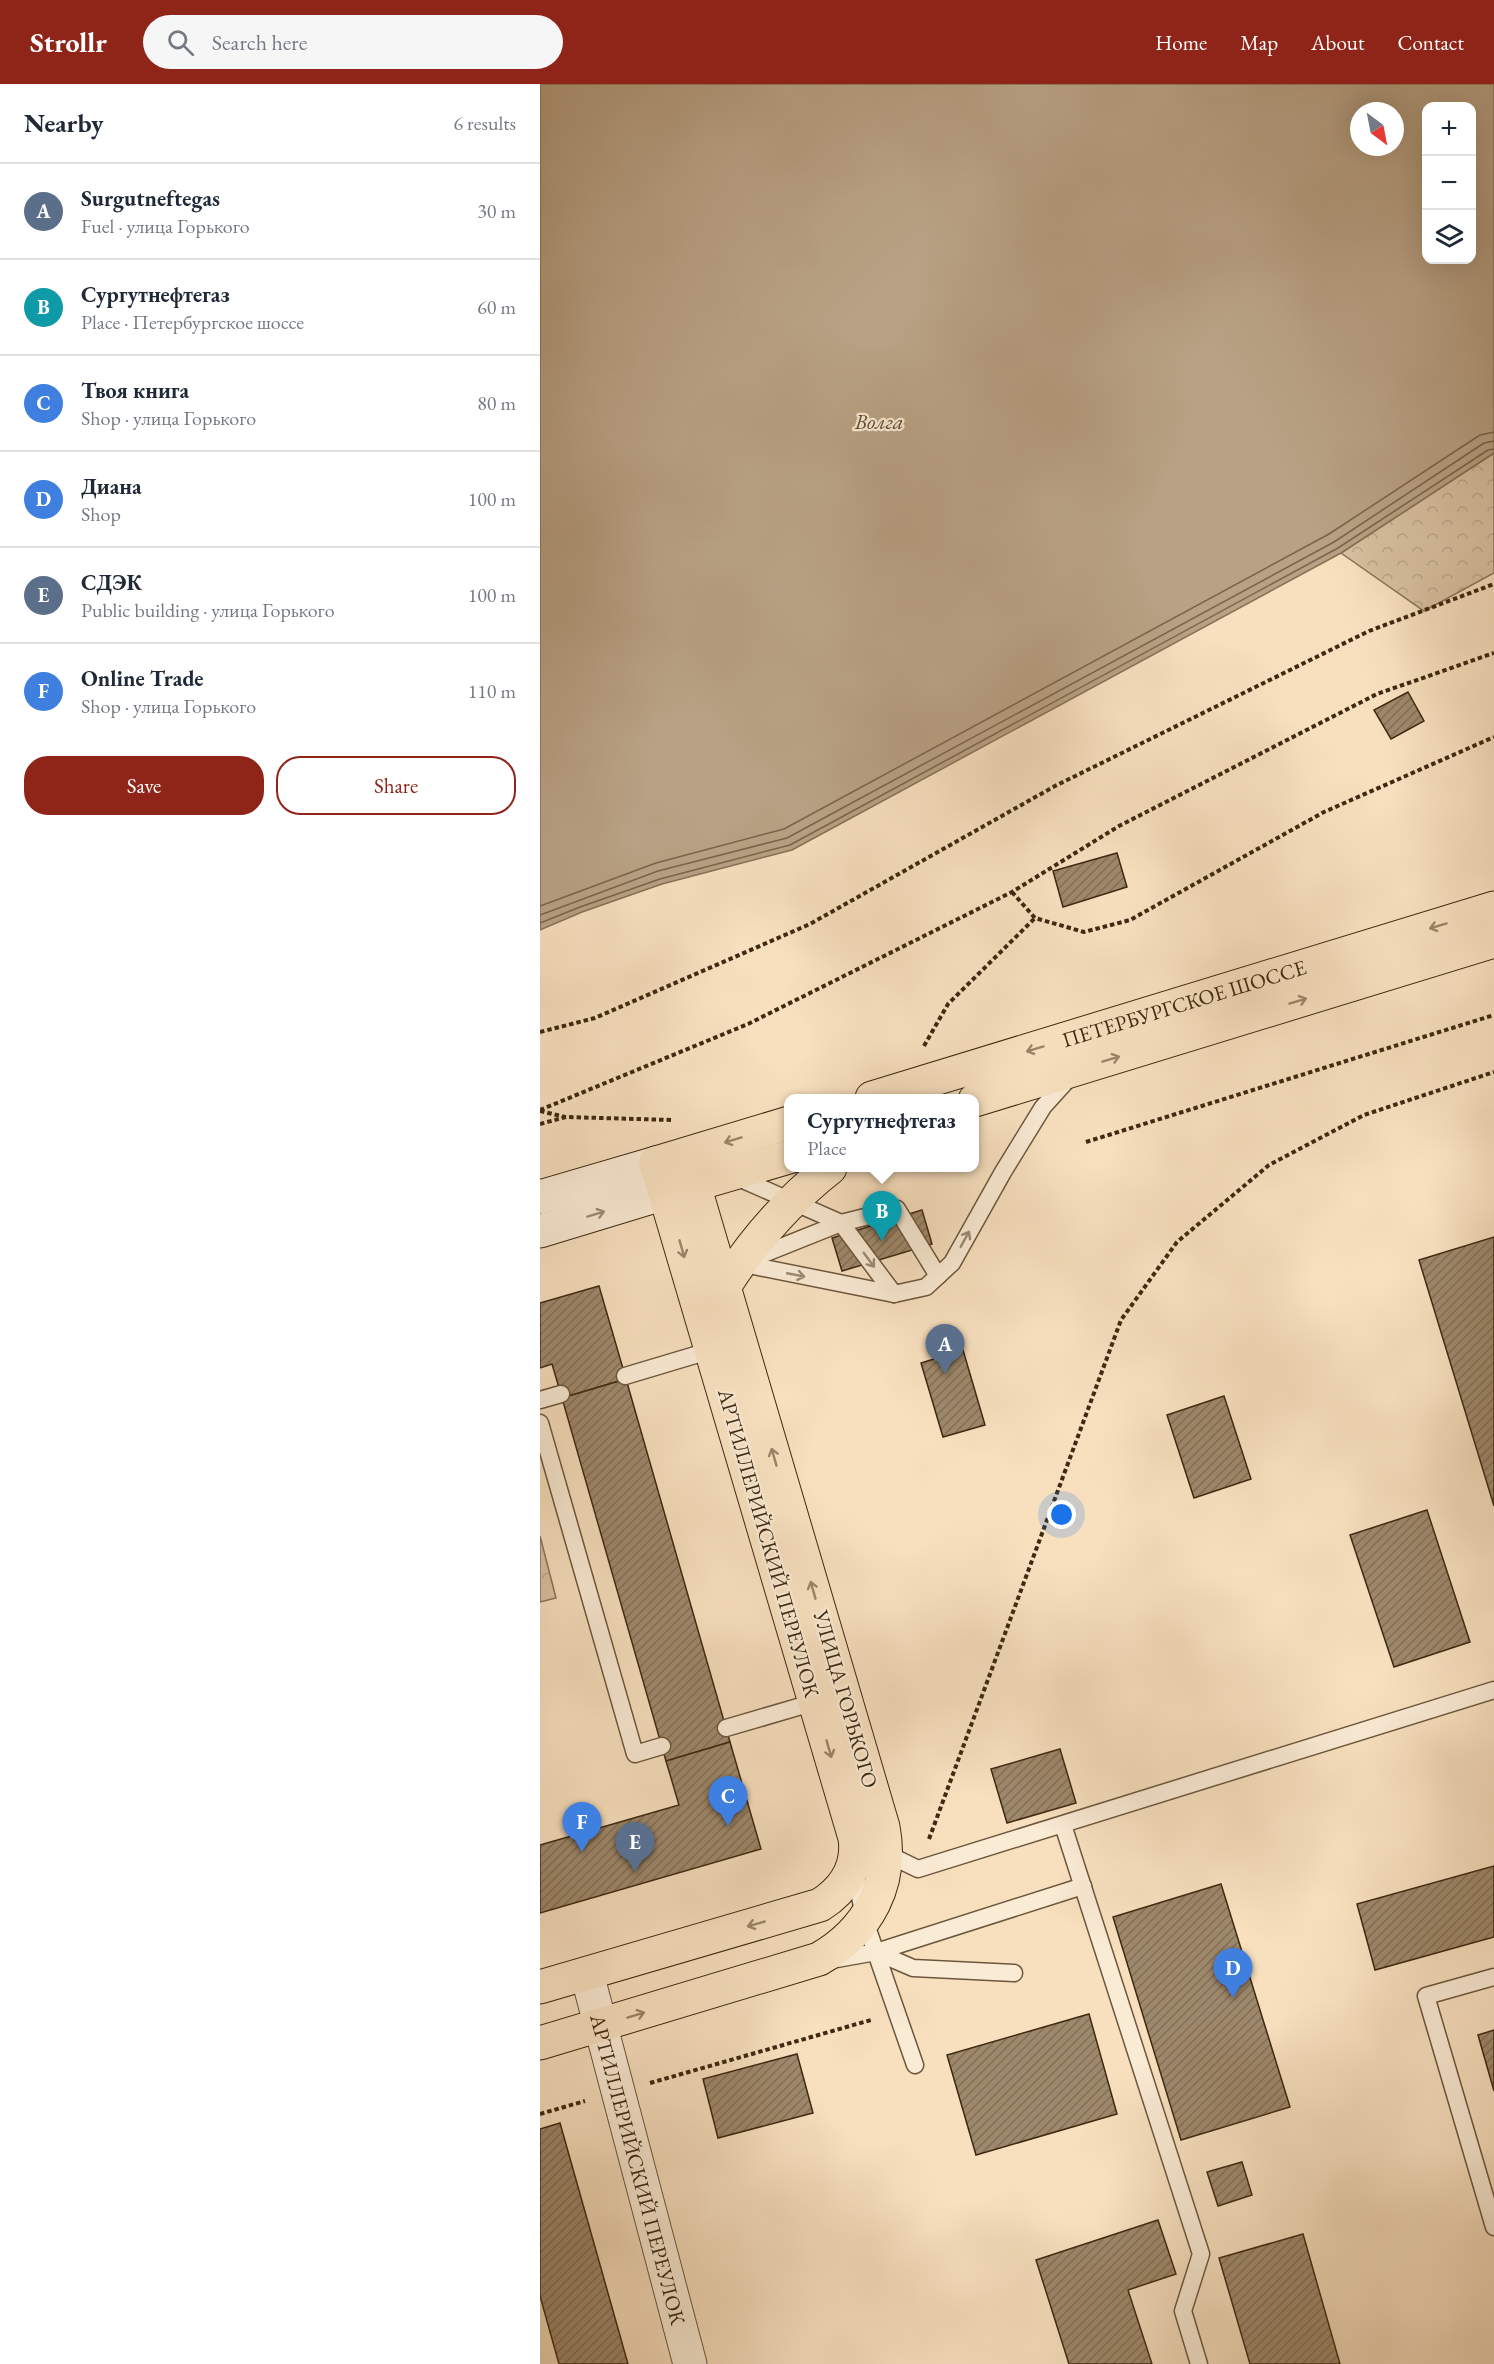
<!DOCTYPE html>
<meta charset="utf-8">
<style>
body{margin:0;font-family:"EB Garamond",serif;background:#f6f6f7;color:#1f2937}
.controls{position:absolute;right:18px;top:18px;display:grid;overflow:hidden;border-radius:12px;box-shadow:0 6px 24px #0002}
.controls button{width:54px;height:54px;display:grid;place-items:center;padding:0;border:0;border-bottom:2px solid #e0e1e3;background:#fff;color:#1f2937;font:30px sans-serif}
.compass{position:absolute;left:810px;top:18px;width:54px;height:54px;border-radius:50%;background:#fff;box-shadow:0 6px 24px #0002;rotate:148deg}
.you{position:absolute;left:522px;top:1431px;width:21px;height:21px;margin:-15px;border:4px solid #fff;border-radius:50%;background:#1a73e8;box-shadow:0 0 0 9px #1a73e833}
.badge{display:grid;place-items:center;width:39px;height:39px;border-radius:50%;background:#8f2418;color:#fff;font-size:20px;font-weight:700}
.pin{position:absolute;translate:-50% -50px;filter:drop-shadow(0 2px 3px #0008)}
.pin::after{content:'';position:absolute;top:32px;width:21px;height:18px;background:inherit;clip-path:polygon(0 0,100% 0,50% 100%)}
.popup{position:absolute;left:244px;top:1010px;width:195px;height:78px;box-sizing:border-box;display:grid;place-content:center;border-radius:12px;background:#fff;filter:drop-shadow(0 2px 4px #0005);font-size:20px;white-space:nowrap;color:#747a83}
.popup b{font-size:22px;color:#1f2937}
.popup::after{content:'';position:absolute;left:50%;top:100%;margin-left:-12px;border:12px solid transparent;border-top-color:#fff}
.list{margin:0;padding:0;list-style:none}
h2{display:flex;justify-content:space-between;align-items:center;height:78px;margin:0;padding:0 24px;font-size:26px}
h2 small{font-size:20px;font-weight:400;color:#747a83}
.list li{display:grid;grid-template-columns:39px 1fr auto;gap:18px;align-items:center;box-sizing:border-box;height:96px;padding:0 24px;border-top:2px solid #e0e1e3}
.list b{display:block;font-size:22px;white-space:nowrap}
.list p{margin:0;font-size:20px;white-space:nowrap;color:#747a83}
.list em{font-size:20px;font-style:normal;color:#747a83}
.actions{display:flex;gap:12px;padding:18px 24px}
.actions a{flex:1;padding:14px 0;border:2px solid #8f2418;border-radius:24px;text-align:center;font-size:21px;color:#8f2418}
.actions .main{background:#8f2418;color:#fff}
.icon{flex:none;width:33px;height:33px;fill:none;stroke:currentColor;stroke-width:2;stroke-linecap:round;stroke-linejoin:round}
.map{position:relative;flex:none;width:954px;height:2280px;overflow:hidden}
header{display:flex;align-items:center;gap:36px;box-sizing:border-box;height:84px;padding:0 30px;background:#8f2418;color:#fff}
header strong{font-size:28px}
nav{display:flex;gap:33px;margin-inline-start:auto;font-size:21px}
.search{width:420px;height:54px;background:#f6f6f7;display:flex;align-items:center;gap:15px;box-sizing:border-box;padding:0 21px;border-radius:33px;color:#747a83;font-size:22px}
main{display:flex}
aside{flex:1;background:#fff}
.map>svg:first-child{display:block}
.forest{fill:url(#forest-crowns);stroke:#8a7459;stroke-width:1.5}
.water{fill:#b8a184;stroke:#877156;stroke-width:1.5;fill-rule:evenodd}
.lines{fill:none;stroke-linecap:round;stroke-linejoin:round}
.shore{stroke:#7a644a;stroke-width:1.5}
.building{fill:url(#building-hatch);stroke:#3d2811;stroke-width:1.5}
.lane-casing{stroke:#6c563c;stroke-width:19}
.street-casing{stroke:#6c563c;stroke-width:35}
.secondary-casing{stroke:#3d2811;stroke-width:35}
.primary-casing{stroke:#3d2811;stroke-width:35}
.path{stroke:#3d2811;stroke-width:4;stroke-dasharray:4.5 3;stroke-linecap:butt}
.lane{stroke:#faebd5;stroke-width:16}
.street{stroke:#faebd5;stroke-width:33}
.secondary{stroke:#faebd5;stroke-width:33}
.primary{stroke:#f8e0bf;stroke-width:33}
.oneway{stroke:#9a8468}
.oneway2{stroke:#9c8a73}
.labels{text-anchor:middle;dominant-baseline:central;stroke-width:4.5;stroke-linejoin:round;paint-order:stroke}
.street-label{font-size:21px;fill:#3d2811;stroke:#faebd5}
.water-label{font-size:22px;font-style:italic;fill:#624c34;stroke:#faebd5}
</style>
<header>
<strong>Strollr</strong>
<div class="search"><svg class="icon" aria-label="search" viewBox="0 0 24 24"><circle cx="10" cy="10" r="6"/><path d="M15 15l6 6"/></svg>Search here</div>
<nav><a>Home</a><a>Map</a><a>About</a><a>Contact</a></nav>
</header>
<main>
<aside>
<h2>Nearby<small>6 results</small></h2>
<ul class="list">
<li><span class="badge" style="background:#5c6f8a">A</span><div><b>Surgutneftegas</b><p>Fuel · улица Горького</p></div><em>30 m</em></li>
<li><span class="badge" style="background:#0f9aa8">B</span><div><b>Сургутнефтегаз</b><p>Place · Петербургское шоссе</p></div><em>60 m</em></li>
<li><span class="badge" style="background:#3f7fe0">C</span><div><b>Твоя книга</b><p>Shop · улица Горького</p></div><em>80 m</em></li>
<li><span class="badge" style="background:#3f7fe0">D</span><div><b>Диана</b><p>Shop</p></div><em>100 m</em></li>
<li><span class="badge" style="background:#5c6f8a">E</span><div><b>СДЭК</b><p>Public building · улица Горького</p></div><em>100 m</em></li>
<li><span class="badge" style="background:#3f7fe0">F</span><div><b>Online Trade</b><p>Shop · улица Горького</p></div><em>110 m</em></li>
</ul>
<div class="actions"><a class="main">Save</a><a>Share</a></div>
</aside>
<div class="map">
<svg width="954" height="2280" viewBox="0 0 954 2280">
<defs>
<pattern id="forest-crowns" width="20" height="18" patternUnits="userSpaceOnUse" patternTransform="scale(1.5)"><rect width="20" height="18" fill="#d8c1a1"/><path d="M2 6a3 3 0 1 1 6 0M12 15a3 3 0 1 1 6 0" fill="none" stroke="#baa68a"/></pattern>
<pattern id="building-hatch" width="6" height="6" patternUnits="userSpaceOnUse" patternTransform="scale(1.5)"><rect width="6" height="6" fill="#9e886b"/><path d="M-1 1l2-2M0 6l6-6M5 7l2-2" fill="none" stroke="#826f57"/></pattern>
</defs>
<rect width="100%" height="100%" fill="#f8e0bf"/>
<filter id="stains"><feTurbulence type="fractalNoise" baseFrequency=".00333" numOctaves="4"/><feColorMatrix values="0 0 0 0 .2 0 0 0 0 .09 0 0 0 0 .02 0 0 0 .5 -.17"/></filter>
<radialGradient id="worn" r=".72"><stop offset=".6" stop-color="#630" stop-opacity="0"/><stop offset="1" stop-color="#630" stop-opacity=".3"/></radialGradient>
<g class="forest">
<polygon points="954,369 954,489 884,527 801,469"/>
<polygon points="0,1452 16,1514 0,1518"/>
</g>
<path class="water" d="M0,0H954V369L801,469L252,766L122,800L42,828L0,846ZM886,22H932V176H886ZM819,27H855V63H819Z"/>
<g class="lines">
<g class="shore">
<polyline points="0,822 116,779 244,745 789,450 940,351 954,348"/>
<polyline points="0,831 118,787 247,754 794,458 944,359 954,357"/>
<polyline points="0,839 40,823 120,795 250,761 798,464 948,366 954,365"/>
</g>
</g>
<g class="building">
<polygon points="868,608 884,637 851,655 834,626"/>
<polygon points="577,769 587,803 523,823 513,787"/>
<polygon points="382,1126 392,1160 302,1187 292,1154"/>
<polygon points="954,1153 954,1422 879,1176"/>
<polygon points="59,1202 86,1295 22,1314 12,1280 0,1284 0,1219"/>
<polygon points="423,1266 445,1341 403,1353 381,1279"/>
<polygon points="86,1295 190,1658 126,1677 22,1314"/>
<polygon points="684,1312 711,1395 654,1414 627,1331"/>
<polygon points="887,1426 930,1558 854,1583 810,1451"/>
<polygon points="190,1658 221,1765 0,1829 0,1761 139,1721 126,1677"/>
<polygon points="520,1665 536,1719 467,1739 451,1685"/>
<polygon points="954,1782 954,1853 835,1886 817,1820"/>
<polygon points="681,1800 750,2023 641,2056 573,1833"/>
<polygon points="549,1930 577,2030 436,2071 407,1971"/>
<polygon points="954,1946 954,2007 938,1951"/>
<polygon points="257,1970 273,2029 178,2054 163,1995"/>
<polygon points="20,2039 88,2280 19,2280 0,2212 0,2045"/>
<polygon points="702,2078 712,2111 678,2122 667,2088"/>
<polygon points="618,2136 636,2190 588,2206 612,2280 529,2280 496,2176"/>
<polygon points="763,2150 800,2280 710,2280 679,2174"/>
</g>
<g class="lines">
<g class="lane-casing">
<g id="lane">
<polyline points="194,1092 301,1139 354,1210"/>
<polyline points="211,1175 301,1139 357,1125 398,1192"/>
<polyline points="199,1179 354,1210 386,1203 412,1179 463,1088 503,1023 531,992"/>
<polyline points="85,1292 172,1266"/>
<polyline points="0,1316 21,1310"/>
<polyline points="0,1339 95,1670 122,1662"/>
<polyline points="186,1644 275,1618"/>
<polyline points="523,1741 661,2170 643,2227 659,2280"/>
<polyline points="343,1768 378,1785 954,1606"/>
<polyline points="314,1784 325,1837 375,1981"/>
<polyline points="336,1868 373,1884 474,1889"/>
<polyline points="291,1876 336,1868 543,1802"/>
<polyline points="954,1893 886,1912 954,2143"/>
</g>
</g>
<g class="street-casing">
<g id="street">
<path id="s1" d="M47,1890L150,2280"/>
</g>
</g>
<g class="secondary-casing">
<g id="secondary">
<polyline points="0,1113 116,1079"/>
<polyline points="0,1147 125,1109"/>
</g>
</g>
<g class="primary-casing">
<g id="primary">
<path id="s2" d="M332,1014L954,824"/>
<polyline points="435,1016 954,857"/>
<polyline points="116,1079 249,1039"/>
<polyline points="133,1107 249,1073"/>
<path d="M184,1203C213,1157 248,1117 290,1084"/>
<path d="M0,1903L280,1821C304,1806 319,1783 315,1754L116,1079"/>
<path d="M0,1959L279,1875C328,1847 354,1800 343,1743L154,1101C144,1084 135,1080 116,1079"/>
</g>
</g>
<g class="path">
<polyline points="472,808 495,834 544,848 590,836 784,728 954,653"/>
<polyline points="0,948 55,934 270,840 515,702 829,547 954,500"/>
<polyline points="384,962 408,920 495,834"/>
<polyline points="0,1026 208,940 472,808 579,742 837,610 954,569"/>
<polyline points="0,1027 25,1033"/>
<polyline points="0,1040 26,1033 132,1036"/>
<polyline points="546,1058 954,931"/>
<polyline points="389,1755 581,1236 637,1158 729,1081 824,1031 954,988"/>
<polyline points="110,1999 331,1936"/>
<polyline points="0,2030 45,2017"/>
</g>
<use href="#lane" class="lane"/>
<use href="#street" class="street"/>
<use href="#secondary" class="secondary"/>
<use href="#primary" class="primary"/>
</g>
<defs><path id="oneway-shaft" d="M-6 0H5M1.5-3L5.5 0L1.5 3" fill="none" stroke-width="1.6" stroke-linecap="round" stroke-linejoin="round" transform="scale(1.5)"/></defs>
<g class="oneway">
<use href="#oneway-shaft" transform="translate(898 842) rotate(163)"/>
<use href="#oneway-shaft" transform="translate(758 917) rotate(-17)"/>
<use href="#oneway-shaft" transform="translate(495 965) rotate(163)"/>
<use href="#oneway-shaft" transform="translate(571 975) rotate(-17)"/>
<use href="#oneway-shaft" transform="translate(193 1056) rotate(163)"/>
<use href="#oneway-shaft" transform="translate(142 1165) rotate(74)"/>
<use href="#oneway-shaft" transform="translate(234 1373) rotate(-106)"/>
<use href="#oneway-shaft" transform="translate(273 1506) rotate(-106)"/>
<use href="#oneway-shaft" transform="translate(289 1665) rotate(74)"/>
<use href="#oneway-shaft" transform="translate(216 1840) rotate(164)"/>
<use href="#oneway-shaft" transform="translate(96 1931) rotate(-17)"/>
</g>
<g class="oneway2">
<use href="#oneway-shaft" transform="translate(56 1130) rotate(-17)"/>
<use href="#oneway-shaft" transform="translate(425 1155) rotate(-61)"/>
<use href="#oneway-shaft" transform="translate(329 1176) rotate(54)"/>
<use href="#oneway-shaft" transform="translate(256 1191) rotate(11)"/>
</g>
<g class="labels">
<g class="street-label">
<text stroke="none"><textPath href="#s2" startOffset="326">ПЕТЕРБУРГСКОЕ ШОССЕ</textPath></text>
<text transform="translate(229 1459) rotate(74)">АРТИЛЛЕРИЙСКИЙ ПЕРЕУЛОК</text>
<text transform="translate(306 1615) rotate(74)">УЛИЦА ГОРЬКОГО</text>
<text stroke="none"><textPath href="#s1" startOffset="202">АРТИЛЛЕРИЙСКИЙ ПЕРЕУЛОК</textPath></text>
</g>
<g class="water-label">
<text x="339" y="337">Волга</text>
</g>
</g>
<rect width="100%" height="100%" filter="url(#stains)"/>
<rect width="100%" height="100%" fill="url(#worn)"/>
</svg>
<div class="controls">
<button>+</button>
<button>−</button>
<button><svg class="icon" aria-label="layers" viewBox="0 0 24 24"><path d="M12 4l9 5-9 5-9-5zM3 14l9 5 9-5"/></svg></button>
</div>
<svg class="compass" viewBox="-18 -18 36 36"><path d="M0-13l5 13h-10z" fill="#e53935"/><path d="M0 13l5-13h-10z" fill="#747a83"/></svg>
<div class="you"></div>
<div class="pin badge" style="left:405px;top:1290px;background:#5c6f8a">A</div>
<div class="pin badge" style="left:342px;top:1157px;background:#0f9aa8">B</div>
<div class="popup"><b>Сургутнефтегаз</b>Place</div>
<div class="pin badge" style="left:188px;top:1742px;background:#3f7fe0">C</div>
<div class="pin badge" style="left:693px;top:1914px;background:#3f7fe0">D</div>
<div class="pin badge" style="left:95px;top:1788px;background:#5c6f8a">E</div>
<div class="pin badge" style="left:42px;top:1768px;background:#3f7fe0">F</div>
</div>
</main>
